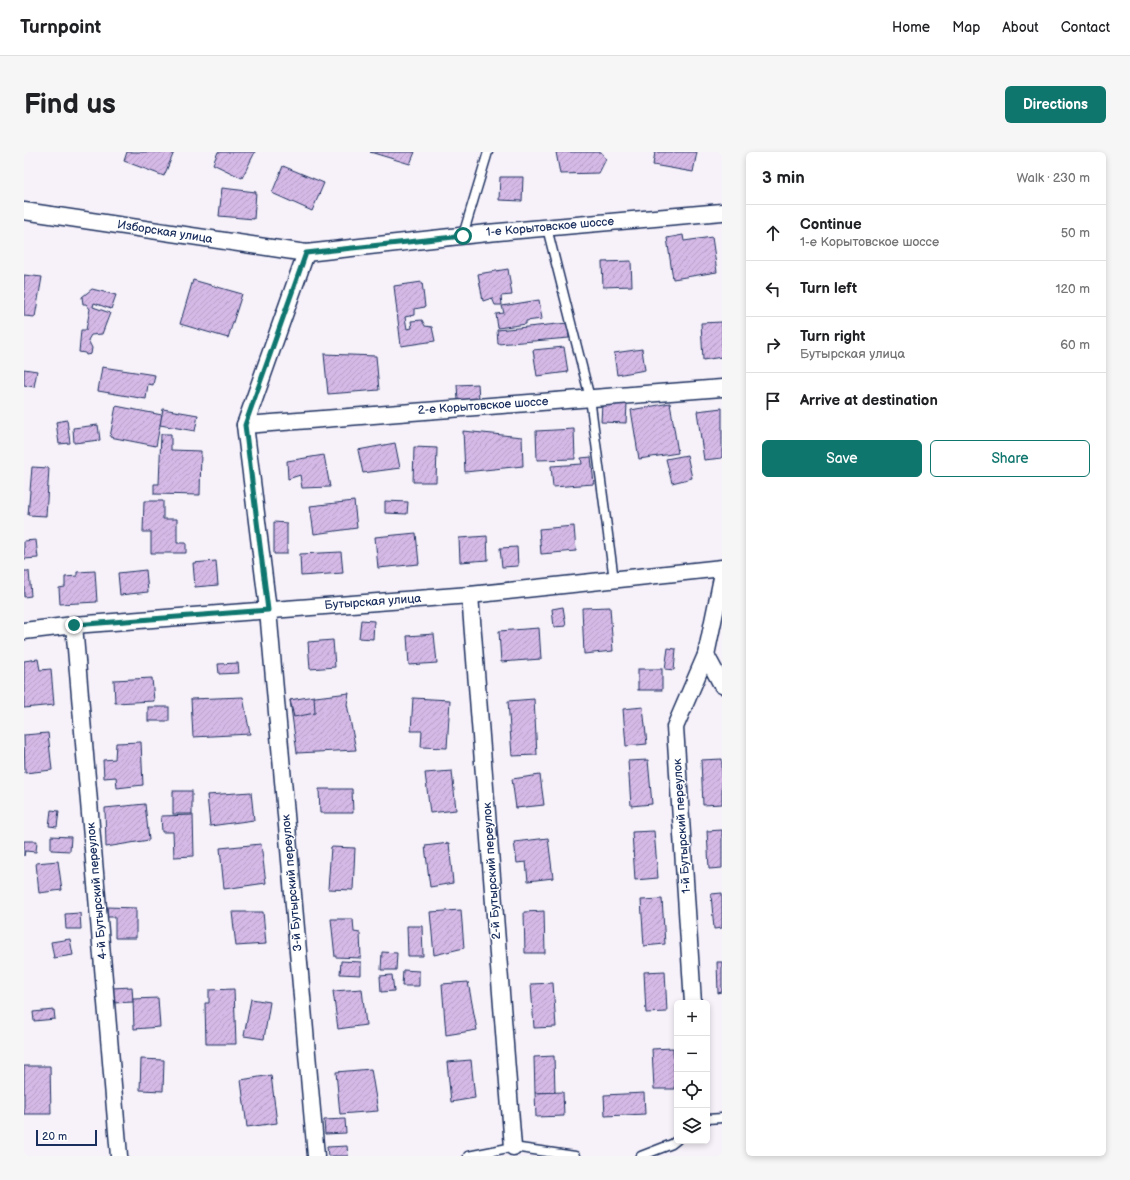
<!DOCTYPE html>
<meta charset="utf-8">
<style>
body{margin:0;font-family:"Balsamiq Sans",sans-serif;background:#f6f6f6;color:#202124}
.controls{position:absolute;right:12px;bottom:12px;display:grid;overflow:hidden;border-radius:6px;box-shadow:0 2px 6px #0003}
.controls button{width:36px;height:36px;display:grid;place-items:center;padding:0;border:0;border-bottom:1px solid #e0e0e0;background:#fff;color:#202124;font:20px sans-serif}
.scale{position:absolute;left:12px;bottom:10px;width:61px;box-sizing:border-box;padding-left:4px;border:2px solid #1b2f5e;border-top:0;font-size:11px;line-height:14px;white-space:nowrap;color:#1b2f5e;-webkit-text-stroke:3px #fff;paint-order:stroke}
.stop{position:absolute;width:12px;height:12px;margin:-9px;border:3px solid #0f766e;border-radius:50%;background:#fff}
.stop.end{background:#0f766e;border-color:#fff;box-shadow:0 1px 4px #0008}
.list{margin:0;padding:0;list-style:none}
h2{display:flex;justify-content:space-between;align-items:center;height:52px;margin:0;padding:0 16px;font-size:17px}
h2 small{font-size:13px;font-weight:400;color:#757577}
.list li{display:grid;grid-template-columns:26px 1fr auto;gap:12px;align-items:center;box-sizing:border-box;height:56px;padding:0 16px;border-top:1px solid #e0e0e0}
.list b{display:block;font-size:15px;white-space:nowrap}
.list p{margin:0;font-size:13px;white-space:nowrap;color:#757577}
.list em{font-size:13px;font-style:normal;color:#757577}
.actions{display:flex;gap:8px;padding:12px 16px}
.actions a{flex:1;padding:9px 0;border:1px solid #0f766e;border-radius:6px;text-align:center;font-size:14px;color:#0f766e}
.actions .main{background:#0f766e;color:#fff}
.icon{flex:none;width:22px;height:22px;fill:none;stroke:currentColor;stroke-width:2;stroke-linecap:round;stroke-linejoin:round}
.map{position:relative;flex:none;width:698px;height:1004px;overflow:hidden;border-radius:6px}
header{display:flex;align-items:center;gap:24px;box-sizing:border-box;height:56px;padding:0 20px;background:#fff;border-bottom:1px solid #e0e0e0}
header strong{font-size:19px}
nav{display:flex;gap:22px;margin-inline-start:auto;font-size:14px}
.intro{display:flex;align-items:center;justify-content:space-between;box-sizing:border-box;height:96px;padding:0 24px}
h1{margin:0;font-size:28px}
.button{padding:10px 18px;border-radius:6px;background:#0f766e;color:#fff;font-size:14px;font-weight:700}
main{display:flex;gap:24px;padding:0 24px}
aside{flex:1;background:#fff;border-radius:6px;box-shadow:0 2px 6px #0003}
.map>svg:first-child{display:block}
.building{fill:url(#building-hatch);stroke:#1b2f5e}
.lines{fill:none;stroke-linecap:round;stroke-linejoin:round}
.lane-casing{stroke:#1b2f5e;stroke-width:11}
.street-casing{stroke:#1b2f5e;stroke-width:19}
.lane{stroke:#fff;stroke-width:8}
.street{stroke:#fff;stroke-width:16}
.route{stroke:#0f766e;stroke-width:5}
.labels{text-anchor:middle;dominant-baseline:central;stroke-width:3;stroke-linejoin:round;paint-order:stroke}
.street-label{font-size:12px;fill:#1b2f5e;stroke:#fff}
</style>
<header>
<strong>Turnpoint</strong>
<nav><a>Home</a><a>Map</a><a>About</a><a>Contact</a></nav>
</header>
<div class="intro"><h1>Find us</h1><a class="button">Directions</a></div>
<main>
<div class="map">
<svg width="698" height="1004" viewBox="0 0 698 1004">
<defs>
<pattern id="building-hatch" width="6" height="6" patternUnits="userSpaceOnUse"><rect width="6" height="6" fill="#d5b9e6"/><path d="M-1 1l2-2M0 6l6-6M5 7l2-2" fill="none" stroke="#b69fc8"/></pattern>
</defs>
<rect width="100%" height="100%" fill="#f7f1fa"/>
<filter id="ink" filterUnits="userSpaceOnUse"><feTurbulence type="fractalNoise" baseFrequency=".025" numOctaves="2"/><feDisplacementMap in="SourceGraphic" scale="8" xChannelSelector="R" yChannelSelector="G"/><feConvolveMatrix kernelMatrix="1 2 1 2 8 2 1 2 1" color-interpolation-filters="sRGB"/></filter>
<g filter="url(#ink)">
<g class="building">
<polygon points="103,0 150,0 140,24 100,9"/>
<polygon points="194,0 231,0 218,26 189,12"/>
<polygon points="346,0 391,0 386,12"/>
<polygon points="532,0 577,0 582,7 575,21 536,22"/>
<polygon points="631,0 673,0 669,20 629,13"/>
<polygon points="259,14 300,31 288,59 248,41"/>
<polygon points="476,25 499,25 498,49 475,48"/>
<polygon points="198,36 232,40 230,67 195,64"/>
<polygon points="659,83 660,89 688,85 693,120 649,127 643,86"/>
<polygon points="607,109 608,134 579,135 578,110"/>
<polygon points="484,117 488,143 477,144 478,153 471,153 468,146 459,149 454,122"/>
<polygon points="0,123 18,125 11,165 0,164"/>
<polygon points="169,128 218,142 204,186 156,172"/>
<polygon points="398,130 401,155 390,157 390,163 381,165 383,177 388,176 387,169 398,168 401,174 408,175 411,189 377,194 370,134"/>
<polygon points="68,137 92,143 87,157 70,151 69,155 86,161 78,182 67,183 64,188 68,196 67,202 62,203 61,201 55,200 57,178 62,178 66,157 62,152 59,152 58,145"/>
<polygon points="515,148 518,167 502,169 502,172 474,176 472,162 480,161 478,154"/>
<polygon points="698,170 698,205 679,208 677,171"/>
<polygon points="544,171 545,186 474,192 473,178"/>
<polygon points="540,195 544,220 513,224 509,198"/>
<polygon points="618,197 621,218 593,223 590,201"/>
<polygon points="300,202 352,204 355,238 304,242"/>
<polygon points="78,215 131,223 129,233 124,232 122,247 74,239"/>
<polygon points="0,217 13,219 10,235 0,233"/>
<polygon points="454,232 455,247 434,248 433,233"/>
<polygon points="578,251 603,252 602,271 577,270"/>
<polygon points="646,251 654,301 615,307 607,258"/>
<polygon points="92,254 138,263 132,294 86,285"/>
<polygon points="698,256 698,306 680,308 673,259"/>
<polygon points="139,257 174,263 171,279 136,273"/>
<polygon points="43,268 46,291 35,292 32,270"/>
<polygon points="74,273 76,288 50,291 49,276"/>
<polygon points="550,277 551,307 513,308 512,279"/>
<polygon points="439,279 498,285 499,314 441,320"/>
<polygon points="137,282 147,282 147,298 177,299 176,343 130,342 130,332 135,332"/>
<polygon points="371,291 376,316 339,321 334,298"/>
<polygon points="390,295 413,296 412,330 389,330"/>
<polygon points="300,303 306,335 278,336 276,323 264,327 263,309"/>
<polygon points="663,303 668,326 648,331 642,307"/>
<polygon points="567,305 570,332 529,335 527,314 558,312 557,306"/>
<polygon points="8,315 25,316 22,364 4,363"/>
<polygon points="120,349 139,349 139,367 153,367 153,391 162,391 162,401 127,401 127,380 119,380"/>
<polygon points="330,349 333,376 290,382 286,354"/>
<polygon points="361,349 384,350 383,362 361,361"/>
<polygon points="250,370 263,371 263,402 250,402"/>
<polygon points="550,374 552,399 517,402 515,377"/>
<polygon points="392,381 395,412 354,416 351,385"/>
<polygon points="463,384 464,408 436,410 435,386"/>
<polygon points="12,388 14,406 0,407 0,389"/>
<polygon points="493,395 494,414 478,415 476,396"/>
<polygon points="317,400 319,421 277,424 276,402"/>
<polygon points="192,409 194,433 171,435 169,411"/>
<polygon points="122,418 124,440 96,443 94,421"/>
<polygon points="0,419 5,419 7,444 0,445"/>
<polygon points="71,419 73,450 36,452 35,436 41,435 41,425 53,424 53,420"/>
<polygon points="539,455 542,474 530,475 528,457"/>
<polygon points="586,455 589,499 560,502 558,456"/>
<polygon points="337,468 350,469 349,487 335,486"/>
<polygon points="515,476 517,507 477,510 475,479"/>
<polygon points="410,482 413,511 385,513 383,484"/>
<polygon points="309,488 311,515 286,517 284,490"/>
<polygon points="644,496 652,497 650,518 641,517"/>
<polygon points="14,507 16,518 27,517 30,553 0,556 0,509"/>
<polygon points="214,511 215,521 195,522 194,512"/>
<rect x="614" y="517" width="24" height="21"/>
<polygon points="128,526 130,549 91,551 90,528"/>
<polygon points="325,541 323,552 332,598 273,601 266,548"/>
<polygon points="290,544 291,561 270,565 266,548"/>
<polygon points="219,545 226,582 169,585 167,547"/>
<polygon points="389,546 426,548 423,596 397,595 398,579 387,579"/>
<polygon points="510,547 513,603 488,604 484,549"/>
<rect x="124" y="555" width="21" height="14"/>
<polygon points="619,555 623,592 602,594 599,557"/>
<polygon points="24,581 28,618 1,621 0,583"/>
<polygon points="117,590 119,633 93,636 92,625 80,626 79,608 91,607 92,591"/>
<polygon points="698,607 698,652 679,653 677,608"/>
<polygon points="624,608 628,652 607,654 604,609"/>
<polygon points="428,619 432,658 406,661 401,621"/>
<polygon points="516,623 520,653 492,656 488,627"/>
<polygon points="295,637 328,637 329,661 296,661"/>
<rect x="149" y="639" width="19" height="23"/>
<polygon points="227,640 230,668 186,674 183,643"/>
<polygon points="121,652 125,688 82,695 81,656"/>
<polygon points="27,658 35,659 33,675 25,674"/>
<polygon points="169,663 170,704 150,705 149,680 138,680 137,664"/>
<polygon points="698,678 698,716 685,717 683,679"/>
<polygon points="630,679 634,726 611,728 608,680"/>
<polygon points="27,684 47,685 46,699 27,698"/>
<polygon points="524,686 529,726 504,729 502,710 493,711 490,690"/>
<polygon points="0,689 13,689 12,700 1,699 0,704"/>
<polygon points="425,691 429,731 406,735 401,694"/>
<polygon points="237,692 242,731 200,737 196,696"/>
<polygon points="307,695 331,696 329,738 304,737"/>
<polygon points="34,709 38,738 15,741 12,711"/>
<polygon points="698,741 698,776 690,777 687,742"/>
<polygon points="638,747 641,792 620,794 617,748"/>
<polygon points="83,755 112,756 112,786 91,786 91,765 83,765"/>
<polygon points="437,758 440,796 410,803 406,760"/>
<polygon points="520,759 521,801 501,801 500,760"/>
<polygon points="208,760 239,760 242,792 212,794"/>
<polygon points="56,761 57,777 42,777 41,762"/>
<polygon points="307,767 329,767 330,780 336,781 337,806 311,805"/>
<polygon points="383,774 398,774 399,804 384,804"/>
<polygon points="46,787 49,803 30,806 27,790"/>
<polygon points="358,800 373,801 372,818 357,818"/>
<polygon points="317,809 337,810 337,823 316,822"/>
<polygon points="693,810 698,810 698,840 694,841"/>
<polygon points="379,818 395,819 395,834 378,834"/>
<polygon points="641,819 643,860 622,861 620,820"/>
<polygon points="368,823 370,839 357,840 356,824"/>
<polygon points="444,830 453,878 422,883 418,832"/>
<polygon points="529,831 532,875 510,876 507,832"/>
<polygon points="108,835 109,850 89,851 88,836"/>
<polygon points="210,837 212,892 182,892 181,851 185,851 185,838"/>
<polygon points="338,837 342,873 314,877 309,839"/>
<polygon points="134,846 136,875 110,877 109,847"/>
<polygon points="227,847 246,850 240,887 220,884"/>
<polygon points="30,858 31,867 10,869 9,860"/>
<polygon points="649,896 651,937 630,937 628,897"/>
<polygon points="530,904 531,940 511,941 510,905"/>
<polygon points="117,907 140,908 139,939 116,938"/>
<polygon points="447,908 451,946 427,950 423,910"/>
<polygon points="0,914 26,914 27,962 0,962"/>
<polygon points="347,917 354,959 316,962 312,920"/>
<polygon points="247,923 253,971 223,975 217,928"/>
<polygon points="539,940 540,964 512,965 511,941"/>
<polygon points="620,941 621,962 581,964 580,943"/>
<polygon points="321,967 322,981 301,982 300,968"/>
<polygon points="323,994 324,1004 304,1004 303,995"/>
</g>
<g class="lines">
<g class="lane-casing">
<g id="lane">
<polyline points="523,76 566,246 590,428"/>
<polyline points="439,83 464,0"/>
<polyline points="683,967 698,966"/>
<polyline points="444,1004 489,995 551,1004"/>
<polyline points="617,1004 648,992 653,988"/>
</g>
</g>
<g class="street-casing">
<g id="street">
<polyline points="0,59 282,101 463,81 698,60"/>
<polyline points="282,101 221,273 244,458 292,1004"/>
<polyline points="221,273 698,236"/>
<polyline points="446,443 489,995"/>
<polyline points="50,473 95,1004"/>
<polyline points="0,479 50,473 446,443 698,416"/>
<polyline points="682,503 698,533"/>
<polyline points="669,851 651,575 682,503 698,426"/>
</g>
</g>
<use href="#lane" class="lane"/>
<use href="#street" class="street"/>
</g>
</g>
<g class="lines" filter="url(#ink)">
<polyline class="route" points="50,473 244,458 221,273 282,101 439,84"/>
</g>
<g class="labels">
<g class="street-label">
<text transform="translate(526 75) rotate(-5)">1-е Корытовское шоссе</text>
<text transform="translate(141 80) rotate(9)">Изборская улица</text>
<text transform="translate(459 254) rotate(-4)">2-е Корытовское шоссе</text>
<text transform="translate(349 450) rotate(-4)">Бутырская улица</text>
<text transform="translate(658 674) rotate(-94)">1-й Бутырский переулок</text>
<text transform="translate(468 719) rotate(-94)">2-й Бутырский переулок</text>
<text transform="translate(268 731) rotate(-95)">3-й Бутырский переулок</text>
<text transform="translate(73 739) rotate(-95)">4-й Бутырский переулок</text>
</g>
</g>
</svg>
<div class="controls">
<button>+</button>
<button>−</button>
<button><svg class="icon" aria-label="locate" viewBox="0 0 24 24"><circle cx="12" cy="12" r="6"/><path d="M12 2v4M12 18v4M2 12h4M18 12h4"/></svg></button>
<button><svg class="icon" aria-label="layers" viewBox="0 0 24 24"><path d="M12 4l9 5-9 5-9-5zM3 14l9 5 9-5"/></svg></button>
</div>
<div class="scale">20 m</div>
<div class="stop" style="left:439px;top:84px"></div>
<div class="stop end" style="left:50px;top:473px"></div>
</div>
<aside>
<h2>3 min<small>Walk · 230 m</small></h2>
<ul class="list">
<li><svg class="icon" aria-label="ahead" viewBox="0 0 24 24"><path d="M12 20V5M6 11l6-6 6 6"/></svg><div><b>Continue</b><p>1-е Корытовское шоссе</p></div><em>50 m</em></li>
<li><svg class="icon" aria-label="left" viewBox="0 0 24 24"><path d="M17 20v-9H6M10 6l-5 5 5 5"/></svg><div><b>Turn left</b></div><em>120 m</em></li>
<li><svg class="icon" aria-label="right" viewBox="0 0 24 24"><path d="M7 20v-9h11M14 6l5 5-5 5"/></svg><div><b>Turn right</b><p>Бутырская улица</p></div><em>60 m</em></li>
<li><svg class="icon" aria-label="arrive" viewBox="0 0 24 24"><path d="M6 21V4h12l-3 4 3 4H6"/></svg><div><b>Arrive at destination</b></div></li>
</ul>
<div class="actions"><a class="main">Save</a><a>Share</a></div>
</aside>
</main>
